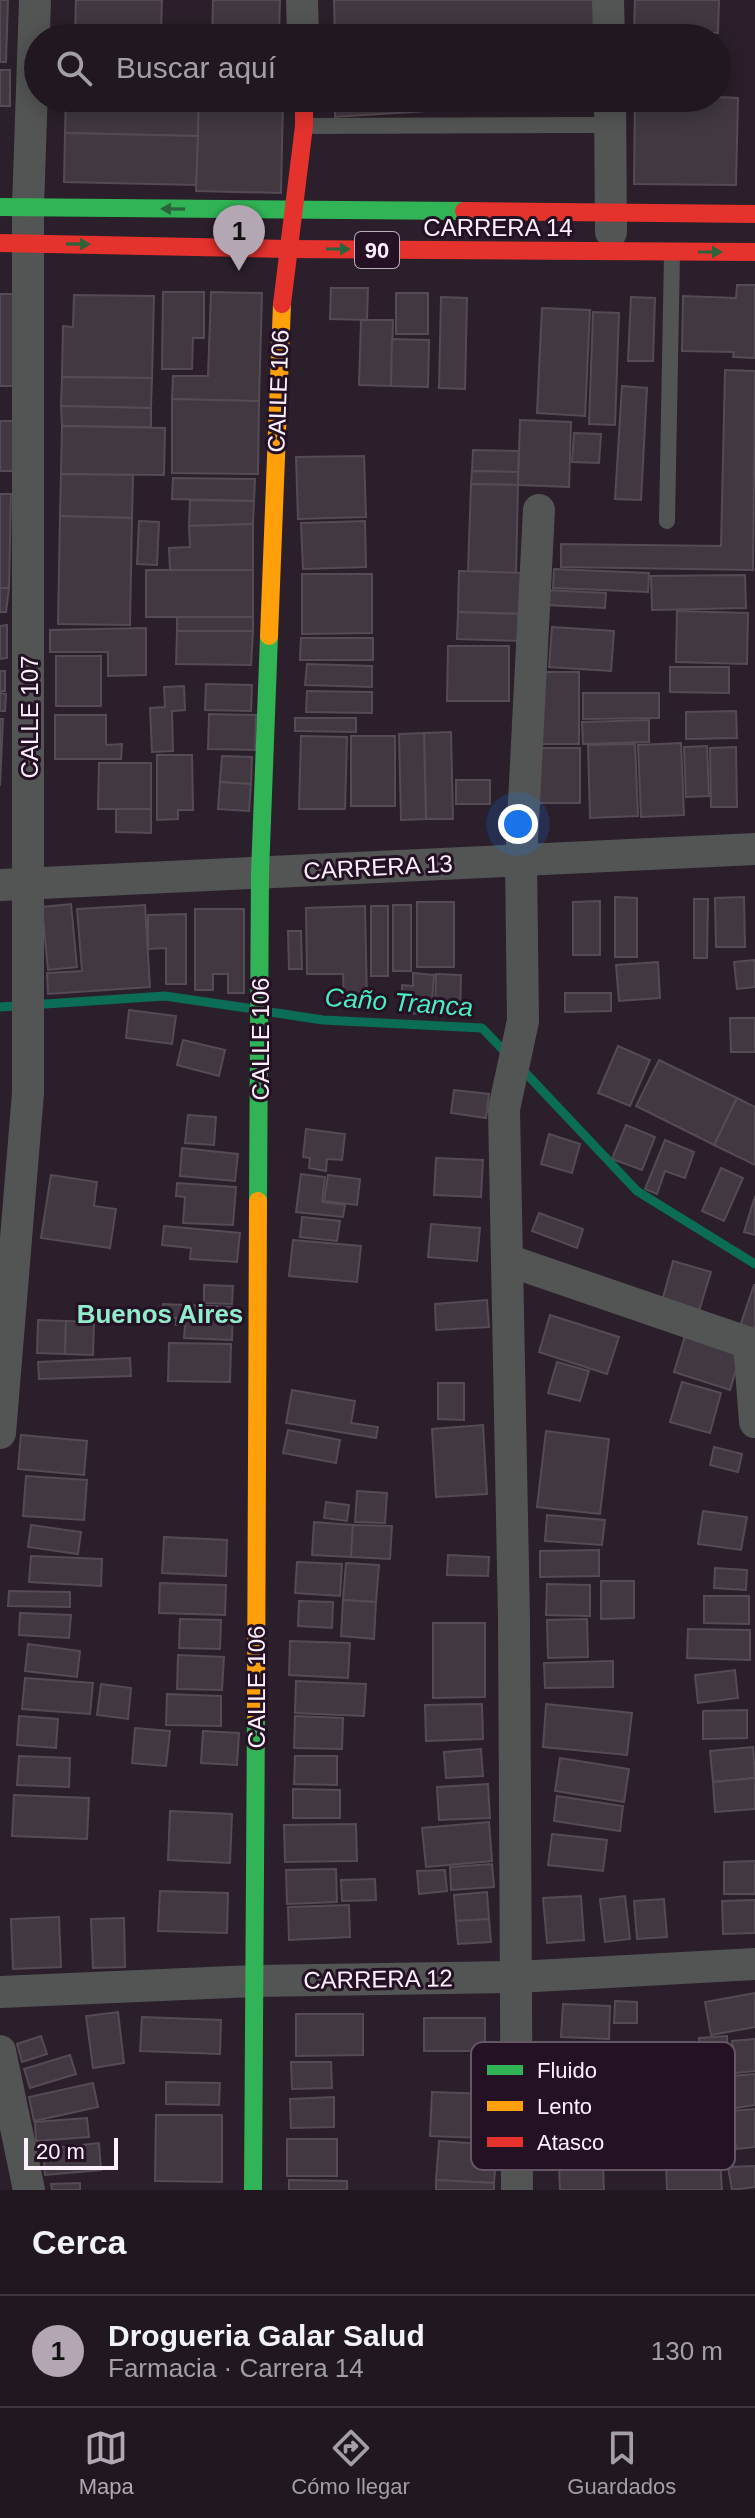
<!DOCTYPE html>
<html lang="es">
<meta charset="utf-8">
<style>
body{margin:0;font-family:Helvetica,sans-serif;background:#2d242d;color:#f1f3f6}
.scale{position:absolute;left:24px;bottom:20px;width:94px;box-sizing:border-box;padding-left:8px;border:4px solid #fdf0fd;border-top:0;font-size:22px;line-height:28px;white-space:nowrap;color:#fdf0fd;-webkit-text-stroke:6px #241224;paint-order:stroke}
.you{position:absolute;left:518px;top:824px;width:28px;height:28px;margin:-20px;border:6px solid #fff;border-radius:50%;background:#1a73e8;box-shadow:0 0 0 12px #1a73e833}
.badge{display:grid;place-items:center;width:52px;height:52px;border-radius:50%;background:#b3a7b3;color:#111;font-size:26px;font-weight:700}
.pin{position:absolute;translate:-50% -66px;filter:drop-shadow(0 2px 4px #0008)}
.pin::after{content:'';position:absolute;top:42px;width:28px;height:24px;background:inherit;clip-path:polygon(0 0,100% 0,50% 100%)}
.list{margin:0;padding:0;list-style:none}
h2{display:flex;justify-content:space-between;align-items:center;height:104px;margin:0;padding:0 32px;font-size:34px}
h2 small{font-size:26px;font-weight:400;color:#a29fa5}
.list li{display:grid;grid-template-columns:52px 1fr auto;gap:24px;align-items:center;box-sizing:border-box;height:112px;padding:0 32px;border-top:2px solid #3d363e}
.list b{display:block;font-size:30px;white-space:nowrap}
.list p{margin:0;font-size:26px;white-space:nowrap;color:#a29fa5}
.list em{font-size:26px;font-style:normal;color:#a29fa5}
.icon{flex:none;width:44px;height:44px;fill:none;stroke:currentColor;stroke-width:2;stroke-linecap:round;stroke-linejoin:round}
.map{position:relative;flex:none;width:755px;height:2190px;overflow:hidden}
.search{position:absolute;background:#201720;box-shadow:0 4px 20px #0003;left:24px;right:24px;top:24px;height:88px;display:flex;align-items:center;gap:20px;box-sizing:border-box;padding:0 28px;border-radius:44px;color:#a29fa5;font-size:30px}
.sheet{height:216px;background:#201720}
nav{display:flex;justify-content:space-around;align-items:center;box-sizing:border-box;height:112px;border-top:2px solid #3d363e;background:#201720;font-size:22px;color:#a29fa5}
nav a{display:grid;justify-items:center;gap:4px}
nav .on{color:#b3a7b3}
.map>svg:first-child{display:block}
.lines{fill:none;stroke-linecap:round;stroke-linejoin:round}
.stream{stroke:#0c6d56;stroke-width:9}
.building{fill:#413841;stroke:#554b54;stroke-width:2}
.lane{stroke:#535554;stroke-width:16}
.street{stroke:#535554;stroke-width:32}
.fast{stroke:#30b455;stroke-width:18}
.slow{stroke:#ff9f0a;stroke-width:18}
.jam{stroke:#e5322d;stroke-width:18}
.oneway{fill:#2a633c}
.labels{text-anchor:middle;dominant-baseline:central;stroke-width:6;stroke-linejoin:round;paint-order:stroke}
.shield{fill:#241224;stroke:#bcadbc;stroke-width:2}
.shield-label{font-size:22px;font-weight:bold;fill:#fdf0fd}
.street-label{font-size:24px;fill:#fdf0fd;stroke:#241224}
.water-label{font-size:26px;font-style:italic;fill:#49f0bf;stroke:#241224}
.neighbourhood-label{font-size:26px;font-weight:bold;fill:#91eccb;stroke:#241224}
.key{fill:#241224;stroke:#655565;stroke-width:2}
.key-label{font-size:22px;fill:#fdf0fd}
</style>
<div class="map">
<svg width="755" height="2190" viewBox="0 0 755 2190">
<rect width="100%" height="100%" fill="#2a1f2a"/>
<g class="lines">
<g class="stream">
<polyline points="0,1007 165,996 247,1008"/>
<polyline points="270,1012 323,1020 482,1028 507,1054"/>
<polyline points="520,1067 637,1191 755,1264"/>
</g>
</g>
<g class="building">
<polygon points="0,0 8,0 6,62 0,62"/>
<polygon points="76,0 162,0 161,34 75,32"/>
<polygon points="213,0 280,0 279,36 212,35"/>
<polygon points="334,0 597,0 598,38 335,38"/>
<polygon points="635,0 719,0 718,33 634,30"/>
<polygon points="67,32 201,35 200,38 67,38"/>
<polygon points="201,35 279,36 284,38 200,38"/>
<polygon points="717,50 719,50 719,97 738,98 736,185 634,184 635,98 717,98"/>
<rect x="0" y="70" width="10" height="36"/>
<polygon points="66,98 199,98 198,136 65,133"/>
<polygon points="199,98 283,98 281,193 196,191"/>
<polygon points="335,98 599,98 599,100 335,117"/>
<polygon points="65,133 198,136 196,185 64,182"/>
<polygon points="737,285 755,285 755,358 733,357 734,352 682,351 683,296 736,298"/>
<polygon points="331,288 368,288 367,320 330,319"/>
<polygon points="163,292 204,292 204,338 193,338 192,369 162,369"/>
<polygon points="211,292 262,293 259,401 172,399 173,376 208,376"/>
<rect x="396" y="293" width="32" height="41"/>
<rect x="0" y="294" width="17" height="92"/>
<polygon points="74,295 154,296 152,378 62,377 63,326 73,327"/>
<polygon points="441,297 467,298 465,389 439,388"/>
<polygon points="631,297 655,298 653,361 628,361"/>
<polygon points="542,308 590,310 585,416 537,413"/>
<polygon points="593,312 619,313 615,425 589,424"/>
<polygon points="361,320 393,320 391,386 359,385"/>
<polygon points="392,339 429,340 428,387 391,386"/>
<polygon points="725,370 755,371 753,570 561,567 561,544 721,546"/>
<polygon points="62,377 152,378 151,408 61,406"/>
<polygon points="622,386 647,388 641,500 615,499"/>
<polygon points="172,399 259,401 258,474 172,473"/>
<polygon points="61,406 151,408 151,427 62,426"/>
<polygon points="520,420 571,422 569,487 518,485"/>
<rect x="0" y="421" width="16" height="50"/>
<polygon points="62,426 165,428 164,475 61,474"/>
<polygon points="574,433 601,434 599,463 572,462"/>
<polygon points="473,450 519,451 518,472 472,471"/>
<polygon points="364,456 366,517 298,519 296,457"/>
<polygon points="472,471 518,472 518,485 471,484"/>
<polygon points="61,474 133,475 132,518 60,516"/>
<polygon points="173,478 255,479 254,501 172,499"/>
<polygon points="471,484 518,485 516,573 468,571"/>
<polygon points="0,494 11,494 9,588 0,588"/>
<polygon points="190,500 254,501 253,524 189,526"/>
<polygon points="60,516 132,518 130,625 58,624"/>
<polygon points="139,521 159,522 157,565 137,564"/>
<polygon points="365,521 366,567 303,569 301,523"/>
<polygon points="253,524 253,570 170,570 169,548 190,547 189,526"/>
<polygon points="554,569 649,573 648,592 553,588"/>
<rect x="146" y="570" width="107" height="47"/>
<polygon points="459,571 524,573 522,614 458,612"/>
<polygon points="302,574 372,574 372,633 302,634"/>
<polygon points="745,575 746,608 652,610 651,576"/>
<polygon points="0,588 9,588 6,612 0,612"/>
<polygon points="546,590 606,593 605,608 545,605"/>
<polygon points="677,611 748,613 747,664 676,662"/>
<polygon points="458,612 522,614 521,641 457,639"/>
<rect x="177" y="617" width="76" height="14"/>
<polygon points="7,625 7,658 0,659 0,626"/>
<polygon points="552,627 614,631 611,671 549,667"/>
<polygon points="146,628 146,675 108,676 108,652 50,652 50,630"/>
<polygon points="177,631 253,631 251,665 176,664"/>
<polygon points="301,638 373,638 373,660 300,660"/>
<polygon points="448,646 509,646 509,701 447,701"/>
<rect x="56" y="656" width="45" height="50"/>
<polygon points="307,664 372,666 372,687 305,685"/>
<polygon points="670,667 729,667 729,693 670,692"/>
<rect x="0" y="671" width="5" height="20"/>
<polygon points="540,672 579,672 579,744 541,744"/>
<polygon points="206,684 252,685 251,711 205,710"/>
<polygon points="184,686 185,710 172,711 173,751 152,752 150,708 165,707 164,687"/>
<polygon points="307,691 372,692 372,713 306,712"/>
<polygon points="0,693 6,694 5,711 0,711"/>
<polygon points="583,693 659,693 659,718 583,719"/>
<polygon points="736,711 737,738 686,739 686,712"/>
<polygon points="209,714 256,715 255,750 208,749"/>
<polygon points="55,715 106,715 106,745 122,744 121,759 55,759"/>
<polygon points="295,718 356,718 356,732 295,731"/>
<polygon points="0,719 3,719 0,786"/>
<polygon points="649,720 649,742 583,744 582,722"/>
<polygon points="451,732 453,819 426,819 424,733"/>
<polygon points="424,733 426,819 401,820 399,734"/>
<polygon points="301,736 347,737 345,809 299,809"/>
<rect x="351" y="736" width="44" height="70"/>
<polygon points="681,743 684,815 641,817 638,745"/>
<polygon points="635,744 638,816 590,818 588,745"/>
<polygon points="707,746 709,796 686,797 684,747"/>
<polygon points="736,747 737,807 711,807 710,748"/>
<rect x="538" y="748" width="42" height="55"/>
<polygon points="157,755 192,755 193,810 178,810 178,819 157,820"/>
<polygon points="222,756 252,757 251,784 220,782"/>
<polygon points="99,763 151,763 151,809 98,809"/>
<rect x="456" y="780" width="34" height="24"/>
<polygon points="220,782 251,784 249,811 218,809"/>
<polygon points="116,809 151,809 151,833 116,832"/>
<polygon points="615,897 637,898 637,957 615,957"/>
<polygon points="744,897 745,947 716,947 715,898"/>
<polygon points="694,899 708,899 707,958 694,958"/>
<polygon points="600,901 600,955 573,955 573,902"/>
<rect x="417" y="902" width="37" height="65"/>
<polygon points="71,904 77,967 48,970 42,907"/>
<polygon points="145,905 150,987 48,994 47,973 82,971 77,909"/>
<rect x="393" y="905" width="18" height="66"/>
<polygon points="365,906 367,1003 344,1004 343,974 307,974 306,908"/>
<rect x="371" y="906" width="17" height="70"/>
<polygon points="195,909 244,909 244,993 228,993 228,974 213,974 213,990 195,990"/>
<polygon points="186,914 186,984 166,984 166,948 148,949 148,915"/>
<polygon points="288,931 301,931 302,969 289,969"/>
<polygon points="755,960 755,987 737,989 734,962"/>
<polygon points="658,962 660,998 619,1001 616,965"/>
<polygon points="413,973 434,975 431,1015 410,1013 412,996 402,995 402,985 413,986"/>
<polygon points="436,974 461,975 460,1013 435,1012"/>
<polygon points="565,993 611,993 611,1011 565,1012"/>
<polygon points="129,1010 176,1016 172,1044 126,1038"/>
<polygon points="730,1018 755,1018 755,1052 731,1052"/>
<polygon points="183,1040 225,1050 219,1076 177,1065"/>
<polygon points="618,1046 650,1060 630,1106 598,1093"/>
<polygon points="659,1060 737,1098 714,1145 636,1106"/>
<polygon points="454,1090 489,1094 486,1118 451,1113"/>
<polygon points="737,1098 755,1107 755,1165 714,1145"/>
<polygon points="188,1115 216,1117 214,1145 185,1143"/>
<polygon points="626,1125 655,1137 642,1170 612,1159"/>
<polygon points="306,1129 345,1134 342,1160 327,1159 326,1171 309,1168 310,1158 303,1157"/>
<polygon points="549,1134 580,1144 572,1173 541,1164"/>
<polygon points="665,1140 694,1152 685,1178 665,1171 657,1194 645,1189"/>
<polygon points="182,1148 238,1154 235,1181 180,1176"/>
<polygon points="436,1158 483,1160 481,1197 434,1195"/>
<polygon points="721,1168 743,1178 724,1221 702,1211"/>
<polygon points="301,1174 325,1177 322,1202 345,1205 343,1217 296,1212"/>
<polygon points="51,1175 97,1182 94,1206 116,1209 110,1248 41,1238"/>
<polygon points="328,1175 360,1179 357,1205 324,1201"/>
<polygon points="177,1183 236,1187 233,1225 183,1223 185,1197 176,1196"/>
<polygon points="755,1196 755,1235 744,1232"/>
<polygon points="539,1213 583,1229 577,1248 532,1231"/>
<polygon points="302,1217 340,1221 337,1241 300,1237"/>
<polygon points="431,1224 480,1228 477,1261 428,1257"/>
<polygon points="164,1226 240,1233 237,1262 190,1259 191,1248 162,1245"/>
<polygon points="293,1240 361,1246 357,1282 289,1276"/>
<polygon points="673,1261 711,1272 699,1311 662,1301"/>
<polygon points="204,1285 233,1286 232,1304 204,1303"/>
<polygon points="754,1285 755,1285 755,1331 740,1326"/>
<polygon points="487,1300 489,1327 436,1330 435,1304"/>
<polygon points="163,1304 233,1307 232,1340 184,1338 185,1325 176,1325 176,1318 162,1318"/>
<polygon points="550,1315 619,1337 607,1374 539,1352"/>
<polygon points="38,1320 66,1321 65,1354 37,1353"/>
<polygon points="66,1321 94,1322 93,1355 65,1354"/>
<polygon points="685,1336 741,1353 730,1390 674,1372"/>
<polygon points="169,1343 231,1344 230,1382 168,1381"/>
<polygon points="130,1358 131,1376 39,1379 38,1362"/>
<polygon points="557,1362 589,1371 580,1401 548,1393"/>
<polygon points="682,1382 721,1393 710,1433 670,1422"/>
<polygon points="438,1383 464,1383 464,1420 438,1419"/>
<polygon points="292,1390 355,1401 351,1423 378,1427 376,1438 286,1423"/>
<polygon points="483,1425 487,1494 436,1497 432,1429"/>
<polygon points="288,1430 340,1440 336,1463 283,1453"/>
<polygon points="546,1431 609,1439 600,1514 537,1507"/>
<polygon points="21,1435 87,1441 84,1475 18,1469"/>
<polygon points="714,1447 742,1454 738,1472 710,1465"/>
<polygon points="26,1476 87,1480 84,1520 23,1516"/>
<polygon points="357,1491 387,1493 385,1523 355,1522"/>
<polygon points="326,1502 349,1505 347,1521 324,1518"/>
<polygon points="703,1511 747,1517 741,1550 698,1544"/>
<polygon points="547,1515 605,1520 602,1545 545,1541"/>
<polygon points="314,1522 353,1525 351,1557 312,1555"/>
<polygon points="31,1525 81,1532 78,1554 28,1547"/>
<polygon points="353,1525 392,1526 390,1559 351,1557"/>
<polygon points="164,1537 227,1540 226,1576 162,1573"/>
<polygon points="599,1550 599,1576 540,1577 540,1551"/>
<polygon points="448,1555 489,1557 488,1576 447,1575"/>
<polygon points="31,1556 102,1559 101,1586 29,1582"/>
<polygon points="297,1562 342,1564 340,1596 295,1593"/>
<polygon points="346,1563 379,1565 376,1602 343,1600"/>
<polygon points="715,1568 747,1570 746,1590 714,1588"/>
<polygon points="601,1581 634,1581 634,1618 601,1619"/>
<polygon points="160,1583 226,1585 225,1615 159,1613"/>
<polygon points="547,1584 590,1585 590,1616 546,1615"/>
<polygon points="9,1591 70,1592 70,1607 8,1606"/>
<polygon points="704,1596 749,1596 749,1624 704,1623"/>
<polygon points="343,1600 376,1602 374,1639 341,1636"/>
<polygon points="299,1601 333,1602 332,1628 298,1626"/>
<polygon points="20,1613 71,1615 69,1638 19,1635"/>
<polygon points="180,1619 221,1620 220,1649 179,1648"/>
<polygon points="587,1619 588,1657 548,1658 547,1620"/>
<polygon points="433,1623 485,1623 485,1697 433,1698"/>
<polygon points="688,1629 750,1630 750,1660 687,1658"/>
<polygon points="290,1641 350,1643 348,1678 289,1675"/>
<polygon points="28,1644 80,1651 77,1677 25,1671"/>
<polygon points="178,1655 224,1657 222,1690 177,1689"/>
<polygon points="613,1661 613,1687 545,1688 544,1663"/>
<polygon points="735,1670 738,1698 698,1703 695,1675"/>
<polygon points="25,1678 93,1683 90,1714 22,1709"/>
<polygon points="296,1681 366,1684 364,1716 295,1713"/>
<polygon points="101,1684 131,1688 128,1719 97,1715"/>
<polygon points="167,1694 221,1696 221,1726 166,1725"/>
<polygon points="482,1704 483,1739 426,1741 425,1705"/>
<polygon points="546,1704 632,1713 627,1755 543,1747"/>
<polygon points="747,1710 747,1738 703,1739 703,1711"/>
<polygon points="19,1716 58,1719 56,1748 17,1745"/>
<polygon points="295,1716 343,1718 342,1749 294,1748"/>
<polygon points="135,1728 170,1731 166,1766 132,1763"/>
<polygon points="203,1731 239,1733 237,1765 201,1763"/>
<polygon points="753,1747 755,1778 713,1782 710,1751"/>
<polygon points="481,1749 483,1776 446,1778 444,1752"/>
<polygon points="19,1756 70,1758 69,1787 17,1785"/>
<polygon points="295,1756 337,1756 337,1785 294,1784"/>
<polygon points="560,1758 629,1769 624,1802 555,1791"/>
<polygon points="755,1778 755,1809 715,1812 713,1782"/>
<polygon points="488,1784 490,1818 439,1820 437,1787"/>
<polygon points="293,1789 340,1790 340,1818 293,1818"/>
<polygon points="14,1795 89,1798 87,1839 12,1836"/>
<polygon points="557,1796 623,1806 620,1831 554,1821"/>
<polygon points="170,1811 232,1814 230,1863 168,1860"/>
<polygon points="489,1822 492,1861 426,1867 422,1828"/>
<polygon points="356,1824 357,1861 285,1862 284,1825"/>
<polygon points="552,1834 607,1840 603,1871 548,1865"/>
<polygon points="755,1861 755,1894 724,1894 724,1862"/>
<polygon points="492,1864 494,1887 451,1890 450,1867"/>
<polygon points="336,1869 337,1902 287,1904 286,1870"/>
<polygon points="445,1870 447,1891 419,1894 417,1871"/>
<polygon points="375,1879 376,1900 342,1901 341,1880"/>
<polygon points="160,1891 228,1893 227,1933 158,1931"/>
<polygon points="487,1892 489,1919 456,1921 454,1895"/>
<polygon points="581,1896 584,1940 547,1943 543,1898"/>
<polygon points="625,1896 630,1939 605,1942 600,1899"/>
<polygon points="664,1899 667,1937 637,1939 634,1901"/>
<polygon points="755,1900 755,1933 723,1934 722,1901"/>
<polygon points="349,1905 350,1937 289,1940 288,1907"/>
<polygon points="59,1917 61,1967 13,1969 11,1919"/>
<polygon points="124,1918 125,1967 93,1968 91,1919"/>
<polygon points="489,1919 491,1942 458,1944 456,1921"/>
<polygon points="755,1993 755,2027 711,2035 705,2002"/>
<polygon points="615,2001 637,2002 637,2023 614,2023"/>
<polygon points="563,2004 610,2006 609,2039 561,2037"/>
<polygon points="118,2012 124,2063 93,2068 86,2016"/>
<polygon points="296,2014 363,2014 363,2055 296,2056"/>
<polygon points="142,2017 221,2020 220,2054 140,2051"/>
<rect x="424" y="2018" width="61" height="33"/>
<polygon points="41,2036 47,2054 22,2062 17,2044"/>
<polygon points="727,2036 729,2067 702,2070 699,2038"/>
<polygon points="755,2039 755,2071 735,2073 732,2041"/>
<polygon points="70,2055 76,2074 30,2088 24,2069"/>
<polygon points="291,2062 331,2062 332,2088 292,2089"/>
<polygon points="755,2074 755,2105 735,2108 732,2076"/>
<polygon points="166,2082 220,2083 219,2105 166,2104"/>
<polygon points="93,2083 98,2107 34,2121 29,2097"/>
<polygon points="432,2092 488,2094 486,2138 430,2136"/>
<polygon points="334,2097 334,2127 291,2128 290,2099"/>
<polygon points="755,2109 755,2147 736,2149 732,2111"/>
<polygon points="156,2115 222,2115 222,2182 155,2181"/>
<polygon points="87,2118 89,2137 36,2141 35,2122"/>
<rect x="287" y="2139" width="50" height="37"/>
<polygon points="439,2141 497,2145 494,2183 436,2180"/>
<polygon points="99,2143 101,2170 45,2175 43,2149"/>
<polygon points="720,2160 722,2190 667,2190 666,2164"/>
<polygon points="603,2165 604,2190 560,2190 559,2167"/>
<polygon points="755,2166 755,2187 732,2190 728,2167"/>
<polygon points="289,2180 347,2181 347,2190 289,2190"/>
<polygon points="436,2180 494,2183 494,2190 436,2190"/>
<polygon points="80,2183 80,2190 52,2190 51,2184"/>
</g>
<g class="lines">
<g class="lane">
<polyline points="306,126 610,125"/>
<polyline points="667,521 672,254"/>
</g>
<g class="street">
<polyline points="302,0 303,38"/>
<polyline points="608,0 609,38"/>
<polyline points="610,98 611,232"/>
<polyline points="0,885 755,849"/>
<polyline points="507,1260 749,1343 755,1422"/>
<polyline points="0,1433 28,1093 28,207 35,0"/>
<polyline points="0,1992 254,1981 517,1977 755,1964"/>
<polyline points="0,2051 29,2190"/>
<polyline points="517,2190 514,1619 504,1109 523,1021 521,860 539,510"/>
</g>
<g class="fast">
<polyline points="0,207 464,211"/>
<polyline points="258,1201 260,873 269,636"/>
<polyline points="253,2190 256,1714"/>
</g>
<g class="slow">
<polyline points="269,636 282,304"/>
<polyline points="256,1714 258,1201"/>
</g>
<g class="jam">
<polyline points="464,211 755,214"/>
<polyline points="0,243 288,249 755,252"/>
<polyline points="282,304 304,126 304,98"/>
</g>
</g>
<defs><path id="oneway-solid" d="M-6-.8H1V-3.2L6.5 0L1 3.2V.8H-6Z" transform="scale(2)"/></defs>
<g class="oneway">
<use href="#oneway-solid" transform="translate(173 209) rotate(-179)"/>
<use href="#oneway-solid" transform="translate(78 244) rotate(1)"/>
<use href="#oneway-solid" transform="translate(338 249)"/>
<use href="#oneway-solid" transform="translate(710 252)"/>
</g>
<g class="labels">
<rect class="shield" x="355" y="232" width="44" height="36" rx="6"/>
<g class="shield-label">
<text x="377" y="250">90</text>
</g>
<g class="street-label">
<text x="498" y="227">CARRERA 14</text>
<text transform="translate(278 391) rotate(-88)">CALLE 106</text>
<text transform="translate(29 717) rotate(-90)">CALLE 107</text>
<text transform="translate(378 867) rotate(-3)">CARRERA 13</text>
<text transform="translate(260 1039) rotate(-90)">CALLE 106</text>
<text transform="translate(256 1687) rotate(-90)">CALLE 106</text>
<text transform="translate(378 1979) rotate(-1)">CARRERA 12</text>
</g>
<g class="water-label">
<text transform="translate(399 1002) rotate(4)">Caño Tranca</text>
</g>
<g class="neighbourhood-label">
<text x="160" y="1314">Buenos Aires</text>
</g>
</g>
<rect x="471" y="2042" width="264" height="128" rx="12" class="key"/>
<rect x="487" y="2065" width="36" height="10" fill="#30b455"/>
<rect x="487" y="2101" width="36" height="10" fill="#ff9f0a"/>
<rect x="487" y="2137" width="36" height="10" fill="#e5322d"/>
<g class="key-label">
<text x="537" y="2078">Fluido</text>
<text x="537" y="2114">Lento</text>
<text x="537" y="2150">Atasco</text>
</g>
</svg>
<div class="scale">20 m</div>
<div class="you"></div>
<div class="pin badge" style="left:239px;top:271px">1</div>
<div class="search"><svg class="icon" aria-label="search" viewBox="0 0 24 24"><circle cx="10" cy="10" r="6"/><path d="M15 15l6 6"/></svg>Buscar aquí</div>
</div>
<section class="sheet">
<h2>Cerca<small></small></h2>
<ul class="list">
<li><span class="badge">1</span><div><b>Drogueria Galar Salud</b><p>Farmacia · Carrera 14</p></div><em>130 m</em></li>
</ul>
</section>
<nav>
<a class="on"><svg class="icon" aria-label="map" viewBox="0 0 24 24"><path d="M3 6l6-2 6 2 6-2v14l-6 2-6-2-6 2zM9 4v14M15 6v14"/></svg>Mapa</a>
<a><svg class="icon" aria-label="directions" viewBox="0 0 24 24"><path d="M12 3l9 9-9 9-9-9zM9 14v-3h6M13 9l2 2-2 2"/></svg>Cómo llegar</a>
<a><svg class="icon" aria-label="saved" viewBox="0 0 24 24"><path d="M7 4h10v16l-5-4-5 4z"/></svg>Guardados</a>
</nav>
